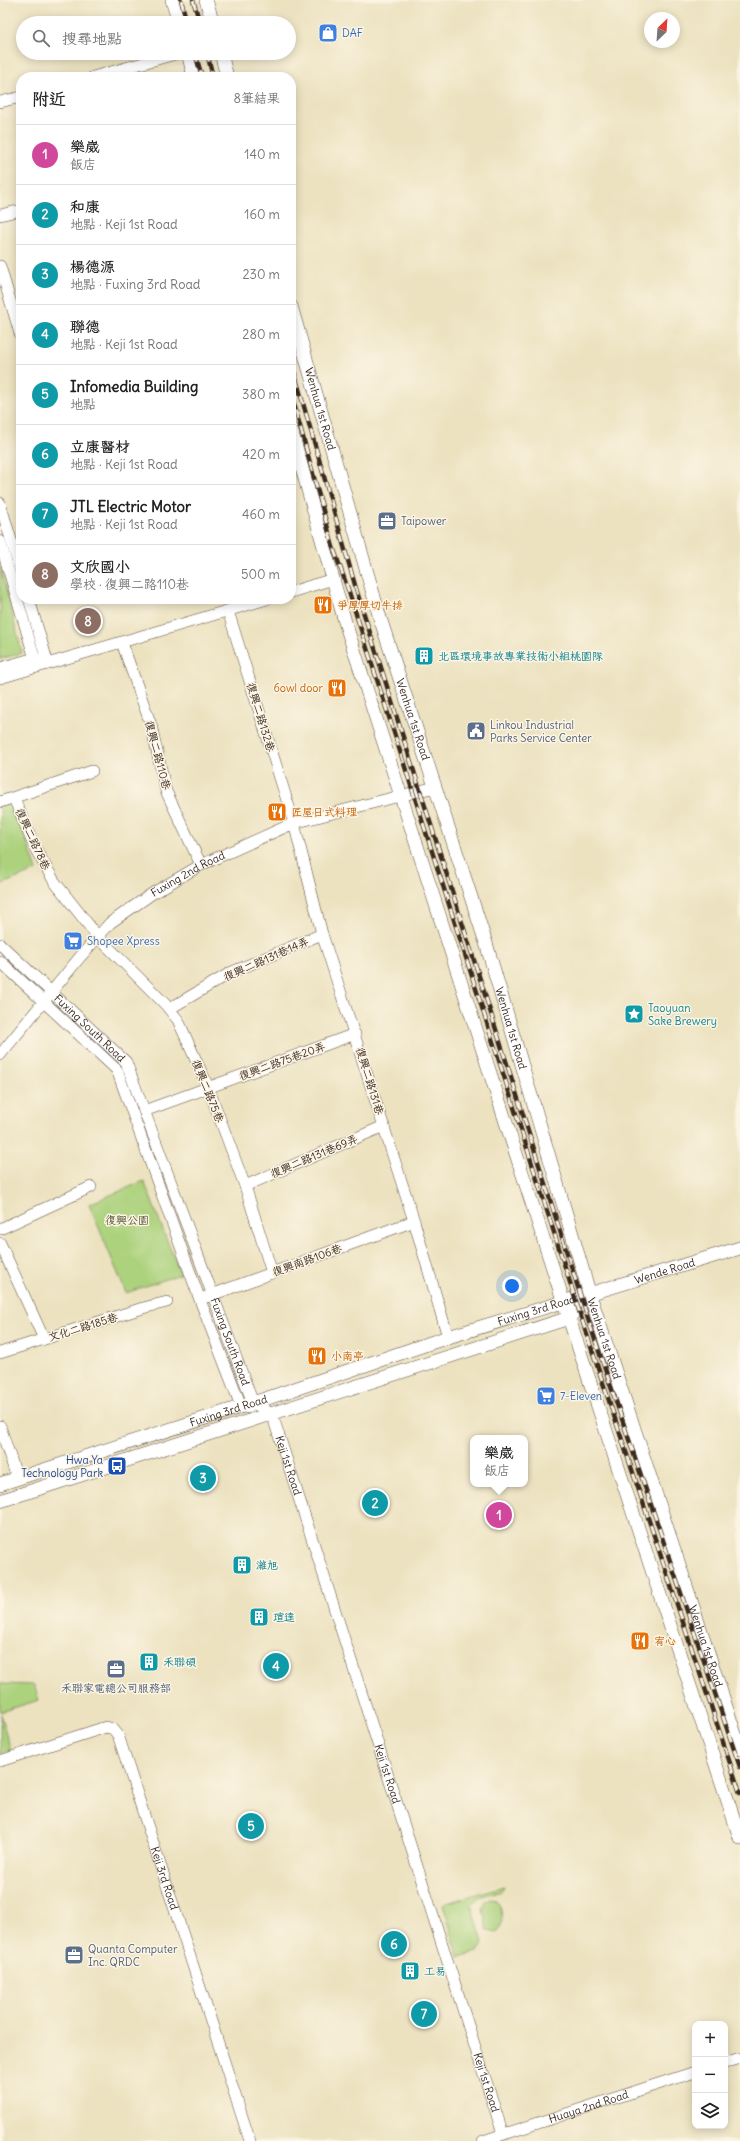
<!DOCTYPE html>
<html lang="zh-TW">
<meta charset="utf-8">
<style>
body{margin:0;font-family:Delius,"LXGW WenKai TC",sans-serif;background:#f6f6f6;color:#222}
.controls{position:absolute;right:12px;bottom:12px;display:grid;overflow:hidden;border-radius:8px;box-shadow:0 2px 10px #0003}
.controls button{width:36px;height:36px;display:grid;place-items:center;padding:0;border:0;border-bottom:1px solid #e0e0e0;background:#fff;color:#222;font:20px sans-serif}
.compass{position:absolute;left:644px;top:12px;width:36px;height:36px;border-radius:50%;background:#fff;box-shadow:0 2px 10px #0003;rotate:25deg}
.you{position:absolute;left:512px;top:1286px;width:14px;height:14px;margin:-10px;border:3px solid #fff;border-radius:50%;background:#1a73e8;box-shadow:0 0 0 6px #1a73e833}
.badge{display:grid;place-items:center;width:26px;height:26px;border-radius:50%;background:#1f6fb2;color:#fff;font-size:13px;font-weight:700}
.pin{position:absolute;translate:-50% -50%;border:2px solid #fff;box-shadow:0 1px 4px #0006}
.popup{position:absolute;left:470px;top:1435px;width:58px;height:52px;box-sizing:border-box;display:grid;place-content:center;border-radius:8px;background:#fff;filter:drop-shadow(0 1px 3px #0005);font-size:13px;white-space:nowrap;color:#767676}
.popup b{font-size:15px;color:#222}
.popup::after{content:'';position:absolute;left:50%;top:100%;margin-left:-8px;border:8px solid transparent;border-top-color:#fff}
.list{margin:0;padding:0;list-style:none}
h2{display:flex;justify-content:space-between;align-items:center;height:52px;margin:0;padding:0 16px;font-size:17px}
h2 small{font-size:13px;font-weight:400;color:#767676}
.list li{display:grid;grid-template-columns:26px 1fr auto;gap:12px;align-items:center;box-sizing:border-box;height:60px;padding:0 16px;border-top:1px solid #e0e0e0}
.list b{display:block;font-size:15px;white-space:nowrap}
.list p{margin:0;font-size:13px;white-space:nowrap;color:#767676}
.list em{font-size:13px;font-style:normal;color:#767676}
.icon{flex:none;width:22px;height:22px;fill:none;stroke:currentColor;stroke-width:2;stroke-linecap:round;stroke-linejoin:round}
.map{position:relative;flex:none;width:740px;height:2141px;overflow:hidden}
.search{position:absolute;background:#fff;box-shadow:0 2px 10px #0003;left:16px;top:16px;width:280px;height:44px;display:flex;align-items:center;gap:10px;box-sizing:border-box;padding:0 14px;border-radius:22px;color:#767676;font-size:15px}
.panel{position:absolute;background:#fff;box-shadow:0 2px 10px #0003;left:16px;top:72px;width:280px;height:532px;border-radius:16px}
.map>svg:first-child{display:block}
.green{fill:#acd27d;stroke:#747e4e}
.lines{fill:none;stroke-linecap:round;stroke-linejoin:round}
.minor-casing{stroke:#564636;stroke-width:12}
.tertiary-casing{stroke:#564636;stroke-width:14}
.minor{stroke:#fff;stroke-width:11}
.tertiary{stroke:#fff;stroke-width:13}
.rail-casing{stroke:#3b2a1e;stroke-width:4.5}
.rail{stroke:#fcf5e5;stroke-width:3;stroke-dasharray:9;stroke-linecap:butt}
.labels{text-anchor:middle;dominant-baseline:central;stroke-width:3;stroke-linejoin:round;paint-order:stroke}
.shop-label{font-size:11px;fill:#366cbe;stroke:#fcf5e5;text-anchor:start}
.street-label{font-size:11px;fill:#3b2a1e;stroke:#fcf5e5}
.service-label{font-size:11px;fill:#4e5e75;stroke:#fcf5e5;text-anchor:start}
.food-label{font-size:11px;fill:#c56008;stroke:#fcf5e5;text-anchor:start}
.culture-label{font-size:11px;fill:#0d838f;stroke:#fcf5e5;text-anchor:start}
.park-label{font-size:11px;fill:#575436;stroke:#fcf5e5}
.transit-label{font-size:11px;fill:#164399;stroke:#fcf5e5;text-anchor:end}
</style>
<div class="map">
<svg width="740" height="2141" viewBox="0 0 740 2141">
<rect width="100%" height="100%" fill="#fcf5e5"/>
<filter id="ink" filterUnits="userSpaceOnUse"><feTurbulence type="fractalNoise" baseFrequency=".025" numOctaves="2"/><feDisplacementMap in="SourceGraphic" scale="8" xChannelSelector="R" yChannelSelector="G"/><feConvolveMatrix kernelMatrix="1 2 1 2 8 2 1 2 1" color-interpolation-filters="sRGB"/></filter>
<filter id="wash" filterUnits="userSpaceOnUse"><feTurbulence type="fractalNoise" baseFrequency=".012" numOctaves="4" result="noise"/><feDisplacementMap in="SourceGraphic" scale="16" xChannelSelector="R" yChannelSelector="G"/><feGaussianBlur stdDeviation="0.9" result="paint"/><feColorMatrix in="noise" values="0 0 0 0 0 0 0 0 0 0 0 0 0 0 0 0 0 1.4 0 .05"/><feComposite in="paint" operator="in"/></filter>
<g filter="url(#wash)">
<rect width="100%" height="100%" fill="#ece2c0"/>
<g class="green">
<polygon points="0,566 22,653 0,659"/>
<polygon points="13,803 37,870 0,885 0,806"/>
<polygon points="144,1181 180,1274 126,1293 89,1204"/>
<polygon points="0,1684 34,1685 39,1700 0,1712"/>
<polygon points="0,1714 11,1750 0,1754"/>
<polygon points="504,1886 502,1891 481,1896 472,1905 483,1943 478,1952 459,1957 443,1904"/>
<path d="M491,1899L496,1900C503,1907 504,1925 497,1932L487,1930L483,1908L487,1901Z"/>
</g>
</g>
<g filter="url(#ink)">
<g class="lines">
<g class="minor-casing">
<g id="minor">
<polyline points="93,77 179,53"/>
<polyline points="0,102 21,97"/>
<polyline points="0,215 21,210"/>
<polyline points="0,266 21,337"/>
<polyline points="0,503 21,573"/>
<polyline points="0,541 37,666"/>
<polyline points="291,592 333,579"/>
<polyline points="29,599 48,664"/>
<polyline points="228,611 294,823 322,934 414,1221 448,1337"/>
<polyline points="122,643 151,725 166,791 201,865"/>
<polyline points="0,668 35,658 40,660"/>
<polyline points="0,678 267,599"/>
<polyline points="14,798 35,848 54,881 98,937 165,1004 178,1020 208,1087 245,1186 272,1273"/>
<polyline points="0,802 92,771"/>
<path id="s1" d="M0,944L126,1062L253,1403L272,1414"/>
<polyline points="0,961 117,1070 200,1300 241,1406 248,1408"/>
<polyline points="169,1009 232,972 322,934"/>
<path id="s2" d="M0,1055L80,957L110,923L153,893L201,865L294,823L435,787"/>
<polyline points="144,1111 355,1034"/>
<polyline points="245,1186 384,1126"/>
<polyline points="0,1229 91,1187"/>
<polyline points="0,1243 44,1339"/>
<polyline points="206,1297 414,1221"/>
<polyline points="0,1353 143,1308 167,1302"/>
<path id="s3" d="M272,1414L503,2134"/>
<polyline points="0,1426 17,1478"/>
<path id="s4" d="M0,1761L106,1727L113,1729L118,1735L250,2141"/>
<polyline points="725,2063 740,2058"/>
<path id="s5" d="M483,2141L695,2072"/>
</g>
</g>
<g class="tertiary-casing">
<g id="tertiary">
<polyline points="172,0 179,23"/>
<polyline points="206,0 213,23"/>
<polyline points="188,53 194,77"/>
<polyline points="221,53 227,77"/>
<path id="s6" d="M291,306L380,618L486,943L590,1295L740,1749"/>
<polyline points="291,429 345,622 564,1303 740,1838"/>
<path id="s7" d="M0,1484L265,1399L448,1337L740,1248"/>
<polyline points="0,1501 569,1318 588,1296"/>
</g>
</g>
<use href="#minor" class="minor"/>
<use href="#tertiary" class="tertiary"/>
<g class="rail-casing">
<g id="rail">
<polyline points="181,0 187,23"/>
<polyline points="193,0 200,23"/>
<polyline points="195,53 202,77"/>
<polyline points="207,53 213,77"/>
<polyline points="291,361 357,592 588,1319 740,1767"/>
<polyline points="291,393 333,547 349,592 582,1320 740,1793"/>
</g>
</g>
<use href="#rail" class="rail"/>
</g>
</g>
<defs>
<g id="shop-square" transform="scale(1)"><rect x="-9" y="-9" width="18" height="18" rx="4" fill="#3f7fe0" stroke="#fcf5e5"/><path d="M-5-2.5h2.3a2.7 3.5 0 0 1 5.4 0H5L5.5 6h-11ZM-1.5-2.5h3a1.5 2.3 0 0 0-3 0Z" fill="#fff"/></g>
<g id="office-square" transform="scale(1)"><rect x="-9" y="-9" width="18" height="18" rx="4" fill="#5c6f8a" stroke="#fcf5e5"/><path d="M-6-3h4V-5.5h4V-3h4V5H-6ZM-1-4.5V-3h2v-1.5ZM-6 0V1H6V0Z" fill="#fff"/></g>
<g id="restaurant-square" transform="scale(1)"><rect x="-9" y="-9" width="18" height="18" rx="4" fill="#e8710a" stroke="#fcf5e5"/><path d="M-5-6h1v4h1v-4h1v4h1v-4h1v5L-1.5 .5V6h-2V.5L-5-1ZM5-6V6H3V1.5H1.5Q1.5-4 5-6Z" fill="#fff"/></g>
<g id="building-square" transform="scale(1)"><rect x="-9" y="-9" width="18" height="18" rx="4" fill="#0f9aa8" stroke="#fcf5e5"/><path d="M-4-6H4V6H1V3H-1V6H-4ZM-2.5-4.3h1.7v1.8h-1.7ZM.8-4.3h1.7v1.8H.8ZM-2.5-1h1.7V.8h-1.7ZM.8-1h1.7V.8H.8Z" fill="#fff"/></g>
<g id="civic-square" transform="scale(1)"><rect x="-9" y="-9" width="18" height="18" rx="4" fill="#5c6f8a" stroke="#fcf5e5"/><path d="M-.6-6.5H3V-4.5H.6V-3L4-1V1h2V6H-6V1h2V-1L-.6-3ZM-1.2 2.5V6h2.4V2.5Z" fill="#fff"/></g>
<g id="supermarket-square" transform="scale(1)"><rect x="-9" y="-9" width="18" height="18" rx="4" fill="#3f7fe0" stroke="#fcf5e5"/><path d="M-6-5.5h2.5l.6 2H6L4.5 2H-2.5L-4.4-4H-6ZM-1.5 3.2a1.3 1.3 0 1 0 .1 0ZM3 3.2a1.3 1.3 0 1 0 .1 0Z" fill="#fff"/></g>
<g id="sight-square" transform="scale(1)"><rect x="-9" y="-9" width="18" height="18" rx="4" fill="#0f9aa8" stroke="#fcf5e5"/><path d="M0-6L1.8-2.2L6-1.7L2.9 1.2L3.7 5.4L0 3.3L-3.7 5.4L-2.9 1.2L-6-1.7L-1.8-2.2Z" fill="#fff"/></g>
<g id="bus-square" transform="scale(1)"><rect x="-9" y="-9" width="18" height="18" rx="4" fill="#1a4fb4" stroke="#fcf5e5"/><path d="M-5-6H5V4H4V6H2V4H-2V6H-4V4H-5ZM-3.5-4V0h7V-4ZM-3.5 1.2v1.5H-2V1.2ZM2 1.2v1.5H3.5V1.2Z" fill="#fff"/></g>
</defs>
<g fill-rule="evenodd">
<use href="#shop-square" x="328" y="33"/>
<use href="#office-square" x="387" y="521"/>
<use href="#restaurant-square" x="323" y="605"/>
<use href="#building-square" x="424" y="656"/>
<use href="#restaurant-square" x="337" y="688"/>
<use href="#civic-square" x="476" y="731"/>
<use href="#restaurant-square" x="277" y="812"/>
<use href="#supermarket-square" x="73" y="941"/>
<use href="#sight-square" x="634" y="1014"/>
<use href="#restaurant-square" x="317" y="1356"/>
<use href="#supermarket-square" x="546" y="1396"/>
<use href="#bus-square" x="117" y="1466"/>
<use href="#building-square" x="242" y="1565"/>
<use href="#building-square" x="259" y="1617"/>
<use href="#restaurant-square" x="640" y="1641"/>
<use href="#building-square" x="149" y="1662"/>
<use href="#office-square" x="116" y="1669"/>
<use href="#office-square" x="74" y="1955"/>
<use href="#building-square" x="410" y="1971"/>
</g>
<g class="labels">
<g class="shop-label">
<text x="342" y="33">DAF</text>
<text x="87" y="941">Shopee Xpress</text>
<text x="560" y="1396">7-Eleven</text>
</g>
<g class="street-label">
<text stroke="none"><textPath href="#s6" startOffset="107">Wenhua 1st Road</textPath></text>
<text transform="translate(261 717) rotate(73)">復興二路132巷</text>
<text stroke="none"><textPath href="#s6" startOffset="431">Wenhua 1st Road</textPath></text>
<text transform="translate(158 755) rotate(75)">復興二路110巷</text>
<text transform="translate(33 839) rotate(65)">復興二路78巷</text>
<text stroke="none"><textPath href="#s2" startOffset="264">Fuxing 2nd Road</textPath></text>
<text transform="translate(266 959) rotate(-24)">復興二路131巷14弄</text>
<text stroke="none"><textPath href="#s1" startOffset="123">Fuxing South Road</textPath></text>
<text stroke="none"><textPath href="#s6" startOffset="755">Wenhua 1st Road</textPath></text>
<text transform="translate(282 1061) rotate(-20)">復興二路75巷20弄</text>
<text transform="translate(370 1081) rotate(73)">復興二路131巷</text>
<text transform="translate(208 1091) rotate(68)">復興二路75巷</text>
<text transform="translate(314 1156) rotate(-23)">復興二路131巷69弄</text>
<text transform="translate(307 1260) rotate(-20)">復興南路106巷</text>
<text stroke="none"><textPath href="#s7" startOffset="698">Wende Road</textPath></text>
<text stroke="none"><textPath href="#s7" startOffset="564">Fuxing 3rd Road</textPath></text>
<text transform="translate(83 1327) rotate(-17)">文化二路185巷</text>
<text stroke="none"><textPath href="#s6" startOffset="1079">Wenhua 1st Road</textPath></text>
<text stroke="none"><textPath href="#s1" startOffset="471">Fuxing South Road</textPath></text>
<text stroke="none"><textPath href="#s7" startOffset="240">Fuxing 3rd Road</textPath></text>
<text stroke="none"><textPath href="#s3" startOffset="54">Keji 1st Road</textPath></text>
<text stroke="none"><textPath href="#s6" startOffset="1403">Wenhua 1st Road</textPath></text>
<text stroke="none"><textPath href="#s3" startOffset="378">Keji 1st Road</textPath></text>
<text stroke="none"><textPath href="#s4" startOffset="277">Keji 3rd Road</textPath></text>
<text stroke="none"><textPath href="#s3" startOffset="702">Keji 1st Road</textPath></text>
<text stroke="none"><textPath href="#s5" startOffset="111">Huaya 2nd Road</textPath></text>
</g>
<g class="service-label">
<text x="401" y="521">Taipower</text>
<text x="490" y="725">Linkou Industrial<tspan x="490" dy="13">Parks Service Center</tspan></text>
<text x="116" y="1688" text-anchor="middle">禾聯家電總公司服務部</text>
<text x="88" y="1949">Quanta Computer<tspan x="88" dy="13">Inc. QRDC</tspan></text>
</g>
<g class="food-label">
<text x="337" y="605">爭厚厚切牛排</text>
<text x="323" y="688" text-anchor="end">6owl door</text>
<text x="291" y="812">匠屋日式料理</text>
<text x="331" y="1356">小南亭</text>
<text x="654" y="1641">宥心</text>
</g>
<g class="culture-label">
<text x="438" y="656">北區環境事故專業技術小組桃園隊</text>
<text x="648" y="1008">Taoyuan<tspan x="648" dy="13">Sake Brewery</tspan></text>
<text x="256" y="1565">濰旭</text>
<text x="273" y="1617">瑄達</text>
<text x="163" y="1662">禾聯碩</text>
<text x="424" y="1971">工易</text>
</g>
<g class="park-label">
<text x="127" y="1220">復興公園</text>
</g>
<g class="transit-label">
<text x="103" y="1460">Hwa Ya<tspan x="103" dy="13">Technology Park</tspan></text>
</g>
</g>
</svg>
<div class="controls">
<button>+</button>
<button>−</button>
<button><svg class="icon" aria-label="layers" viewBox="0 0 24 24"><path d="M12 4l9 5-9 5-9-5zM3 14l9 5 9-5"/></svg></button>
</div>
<svg class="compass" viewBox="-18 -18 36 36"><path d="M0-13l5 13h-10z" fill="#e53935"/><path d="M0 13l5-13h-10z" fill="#767676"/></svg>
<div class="you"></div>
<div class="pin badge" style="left:499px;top:1515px;background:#d1479c">1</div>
<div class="popup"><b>樂崴</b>飯店</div>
<div class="pin badge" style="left:375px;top:1503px;background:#0f9aa8">2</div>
<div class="pin badge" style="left:203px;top:1478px;background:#0f9aa8">3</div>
<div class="pin badge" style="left:276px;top:1666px;background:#0f9aa8">4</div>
<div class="pin badge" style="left:251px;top:1826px;background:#0f9aa8">5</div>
<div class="pin badge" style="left:394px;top:1944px;background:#0f9aa8">6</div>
<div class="pin badge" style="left:424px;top:2014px;background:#0f9aa8">7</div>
<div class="pin badge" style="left:88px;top:621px;background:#8d6e63">8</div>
<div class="search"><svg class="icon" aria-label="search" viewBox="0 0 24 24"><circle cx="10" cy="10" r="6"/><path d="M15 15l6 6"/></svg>搜尋地點</div>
<section class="panel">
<h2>附近<small>8筆結果</small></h2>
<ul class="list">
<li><span class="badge" style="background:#d1479c">1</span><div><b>樂崴</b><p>飯店</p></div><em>140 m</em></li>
<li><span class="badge" style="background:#0f9aa8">2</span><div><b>和康</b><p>地點 · Keji 1st Road</p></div><em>160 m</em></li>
<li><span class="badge" style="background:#0f9aa8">3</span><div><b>楊德源</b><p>地點 · Fuxing 3rd Road</p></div><em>230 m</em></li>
<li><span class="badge" style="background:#0f9aa8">4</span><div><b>聯德</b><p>地點 · Keji 1st Road</p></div><em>280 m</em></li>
<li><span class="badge" style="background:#0f9aa8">5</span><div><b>Infomedia Building</b><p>地點</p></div><em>380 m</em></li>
<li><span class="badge" style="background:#0f9aa8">6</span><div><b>立康醫材</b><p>地點 · Keji 1st Road</p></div><em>420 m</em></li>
<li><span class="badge" style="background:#0f9aa8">7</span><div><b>JTL Electric Motor</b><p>地點 · Keji 1st Road</p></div><em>460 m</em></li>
<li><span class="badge" style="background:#8d6e63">8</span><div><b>文欣國小</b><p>學校 · 復興二路110巷</p></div><em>500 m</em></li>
</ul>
</section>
</div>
